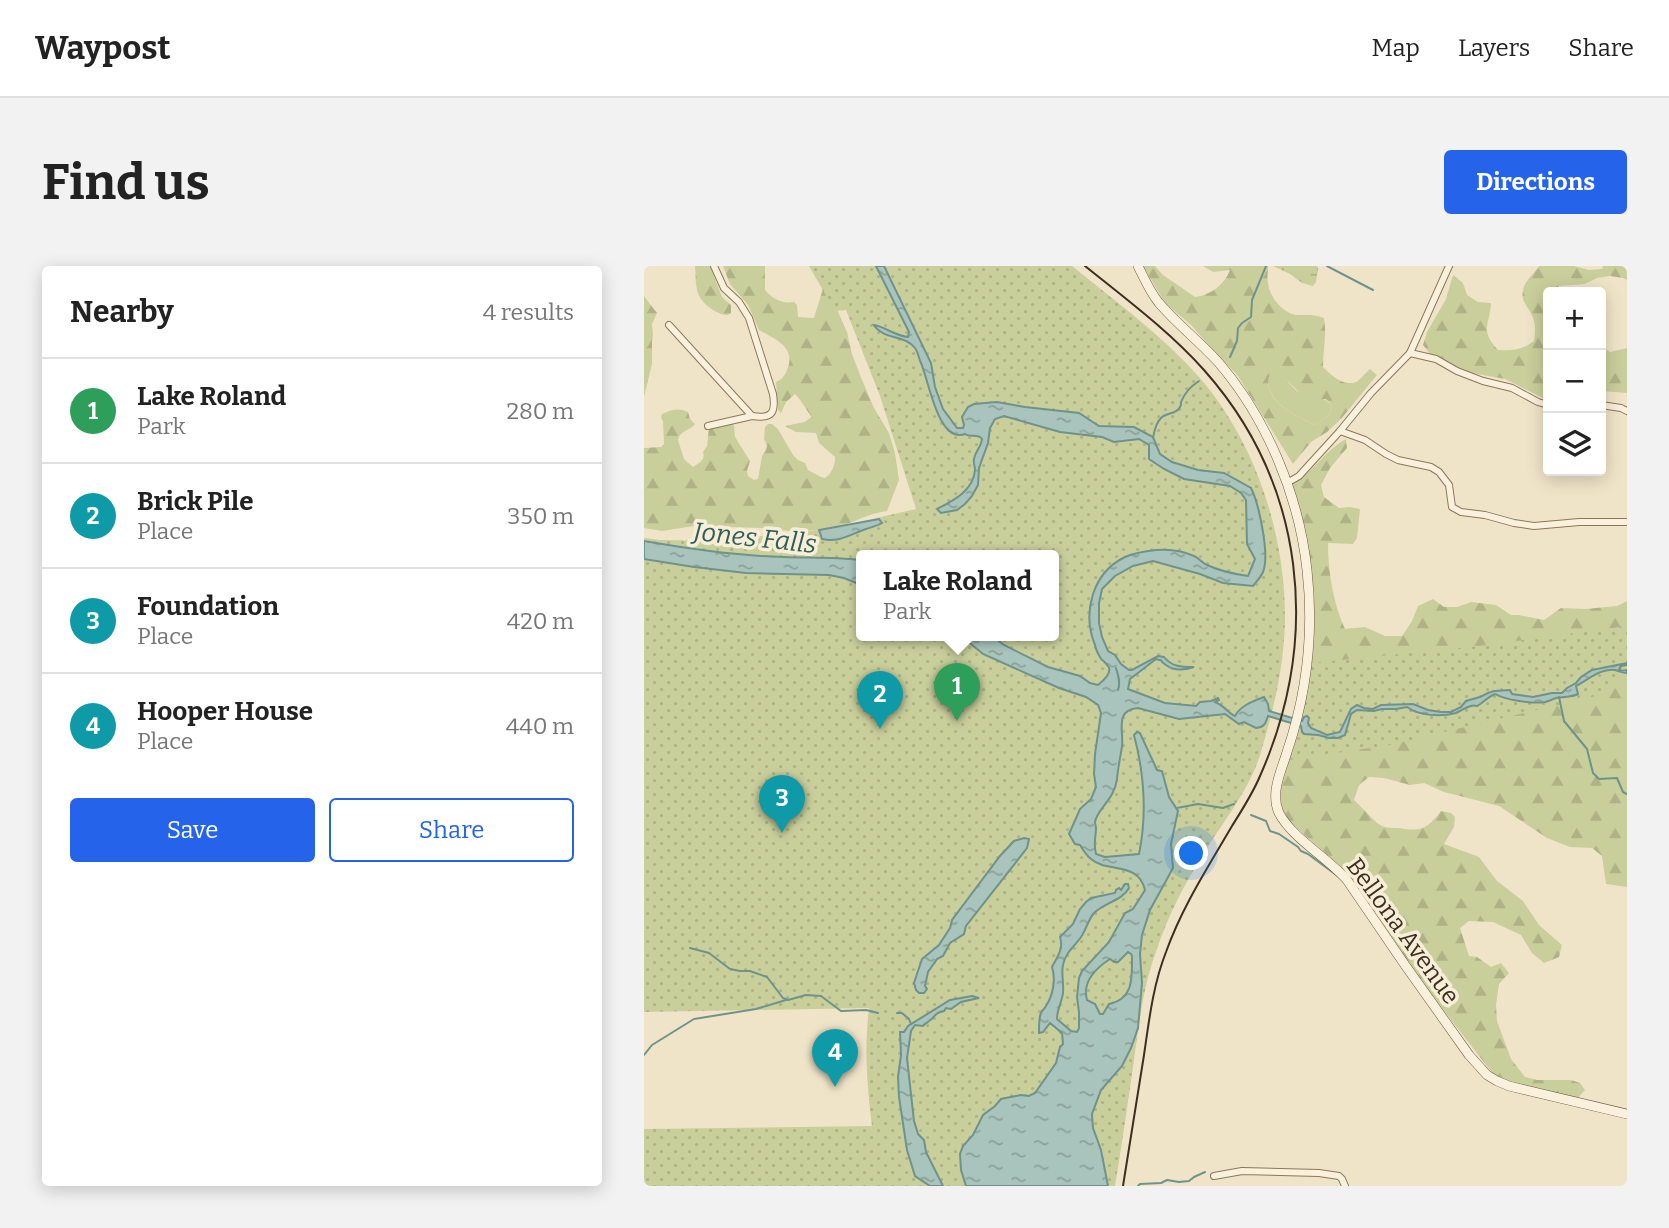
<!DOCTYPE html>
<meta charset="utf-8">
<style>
body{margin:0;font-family:Bitter,serif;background:#f2f2f2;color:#222}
.controls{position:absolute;right:21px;top:21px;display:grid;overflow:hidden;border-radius:7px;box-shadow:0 4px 18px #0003}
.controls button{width:63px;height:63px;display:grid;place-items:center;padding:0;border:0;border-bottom:2px solid #e0e0e0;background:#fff;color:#222;font:35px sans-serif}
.you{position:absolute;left:548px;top:588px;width:24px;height:24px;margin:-18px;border:5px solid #fff;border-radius:50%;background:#1a73e8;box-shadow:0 0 0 10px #1a73e833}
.badge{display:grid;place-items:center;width:46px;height:46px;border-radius:50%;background:#2563eb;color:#fff;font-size:23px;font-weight:700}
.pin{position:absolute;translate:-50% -58px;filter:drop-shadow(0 2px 4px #0008)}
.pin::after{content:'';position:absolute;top:37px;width:24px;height:21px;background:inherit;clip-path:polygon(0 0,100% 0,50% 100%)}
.popup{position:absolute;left:212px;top:284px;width:203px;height:91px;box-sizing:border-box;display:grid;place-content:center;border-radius:7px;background:#fff;filter:drop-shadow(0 2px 5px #0005);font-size:23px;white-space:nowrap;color:#767676}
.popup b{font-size:26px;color:#222}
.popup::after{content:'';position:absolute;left:50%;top:100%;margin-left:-14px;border:14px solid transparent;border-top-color:#fff}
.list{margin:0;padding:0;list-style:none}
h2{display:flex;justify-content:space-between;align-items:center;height:91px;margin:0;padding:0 28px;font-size:30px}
h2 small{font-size:23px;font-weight:400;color:#767676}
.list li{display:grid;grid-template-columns:46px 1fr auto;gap:21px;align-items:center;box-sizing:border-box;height:105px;padding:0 28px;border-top:2px solid #e0e0e0}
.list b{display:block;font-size:26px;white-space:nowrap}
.list p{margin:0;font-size:23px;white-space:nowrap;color:#767676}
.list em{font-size:23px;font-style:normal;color:#767676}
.actions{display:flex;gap:14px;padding:21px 28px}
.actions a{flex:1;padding:16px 0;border:2px solid #2563eb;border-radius:7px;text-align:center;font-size:24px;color:#2563eb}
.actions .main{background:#2563eb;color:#fff}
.icon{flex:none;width:38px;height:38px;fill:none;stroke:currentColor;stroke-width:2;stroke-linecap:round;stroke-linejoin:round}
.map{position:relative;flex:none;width:983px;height:920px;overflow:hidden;border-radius:7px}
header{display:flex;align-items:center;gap:42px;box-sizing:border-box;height:98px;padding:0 35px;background:#fff;border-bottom:2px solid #e0e0e0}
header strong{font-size:33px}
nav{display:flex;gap:38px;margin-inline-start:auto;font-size:24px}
.intro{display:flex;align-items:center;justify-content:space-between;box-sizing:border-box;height:168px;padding:0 42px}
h1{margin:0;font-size:49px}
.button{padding:18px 32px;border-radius:7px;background:#2563eb;color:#fff;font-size:24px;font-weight:700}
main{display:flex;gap:42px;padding:0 42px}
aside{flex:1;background:#fff;border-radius:7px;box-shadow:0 4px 18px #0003}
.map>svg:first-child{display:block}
.green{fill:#c9cf9b}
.forest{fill:url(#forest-firs);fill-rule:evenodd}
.wetland{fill:url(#wetland-marsh)}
.park{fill:url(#park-dots);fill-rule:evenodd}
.water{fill:url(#water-ripples);stroke:#6f938a;stroke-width:2;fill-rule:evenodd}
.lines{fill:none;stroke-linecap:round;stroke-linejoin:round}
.stream{stroke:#6f938a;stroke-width:2}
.street-casing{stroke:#8d765c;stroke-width:8}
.secondary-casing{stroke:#6f573f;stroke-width:10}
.street{stroke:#faf1dc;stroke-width:6}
.secondary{stroke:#faf1dc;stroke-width:9}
.tram{stroke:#3d2e20;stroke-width:2}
.labels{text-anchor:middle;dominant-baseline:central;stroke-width:7;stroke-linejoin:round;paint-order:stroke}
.street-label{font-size:24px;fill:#3d2e20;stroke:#f7eed8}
.water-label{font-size:26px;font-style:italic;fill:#2f5d5a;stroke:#f7eed8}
</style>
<header>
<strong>Waypost</strong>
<nav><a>Map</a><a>Layers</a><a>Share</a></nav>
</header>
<div class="intro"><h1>Find us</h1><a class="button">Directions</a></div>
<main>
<aside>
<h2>Nearby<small>4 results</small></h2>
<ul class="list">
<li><span class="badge" style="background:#2e9e5b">1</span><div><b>Lake Roland</b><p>Park</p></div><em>280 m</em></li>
<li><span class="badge" style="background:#0f9aa8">2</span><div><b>Brick Pile</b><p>Place</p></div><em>350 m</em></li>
<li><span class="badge" style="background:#0f9aa8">3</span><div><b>Foundation</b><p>Place</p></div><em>420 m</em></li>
<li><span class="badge" style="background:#0f9aa8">4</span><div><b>Hooper House</b><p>Place</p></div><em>440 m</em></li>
</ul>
<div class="actions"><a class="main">Save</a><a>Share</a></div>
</aside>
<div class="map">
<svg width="983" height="920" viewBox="0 0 983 920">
<defs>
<pattern id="forest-firs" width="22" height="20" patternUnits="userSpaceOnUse" patternTransform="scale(1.75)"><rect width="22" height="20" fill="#c9cf9b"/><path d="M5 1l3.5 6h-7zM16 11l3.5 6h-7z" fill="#aeb285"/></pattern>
<pattern id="wetland-marsh" width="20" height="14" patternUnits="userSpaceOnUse" patternTransform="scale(1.75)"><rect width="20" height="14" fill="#c9cf9b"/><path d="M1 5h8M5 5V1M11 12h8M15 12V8" fill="none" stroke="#aeb285"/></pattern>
<pattern id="park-dots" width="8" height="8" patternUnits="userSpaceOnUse" patternTransform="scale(1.75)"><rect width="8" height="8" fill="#c9cf9b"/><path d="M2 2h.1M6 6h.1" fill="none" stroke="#aeb285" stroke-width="1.8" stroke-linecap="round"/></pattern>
<pattern id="water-ripples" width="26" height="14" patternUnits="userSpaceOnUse" patternTransform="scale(1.75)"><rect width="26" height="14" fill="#a9c4bc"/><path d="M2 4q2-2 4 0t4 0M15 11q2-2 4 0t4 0" fill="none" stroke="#8ba098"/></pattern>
</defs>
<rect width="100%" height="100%" fill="#f0e4c8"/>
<path class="green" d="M626,106C647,111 645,122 658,128C670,133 678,128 688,140L685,149L671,159C650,149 617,135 626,106Z"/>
<g class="forest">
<path d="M51,0H66L78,31L87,39V47L84,49C72,49 55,36 53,24C51,16 52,8 51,0Z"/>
<path d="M79,0H121V24C129,33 137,38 150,36L153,39L154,51L170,52L181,16L203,66L208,88L216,109L230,142L245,167L251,187L255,214L243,245C224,247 208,258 190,262C172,266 135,266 117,262L50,260L18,265L0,262V182L17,181L20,178L19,155L17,152L18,148C27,144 35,141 44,146L46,153L51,158C46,165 36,164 34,174L40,193L49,201C55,197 62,194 59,186L63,180L65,162L76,158L86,152L90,160L91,171L106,195L103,205L104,210L110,214L114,213L118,190L122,184L123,180L120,173L121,161L124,158H128L134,163L149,189L154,194L161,197L164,204L177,211L181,212C188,207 191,200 191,191L175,177L172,167L152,166L141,160L160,156L168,151C162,144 158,135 151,128L142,136L137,147L134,144L132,116C137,114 140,111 143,104C153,81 131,73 115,64L104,39L86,18Z"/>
<path d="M499,0H511L519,9L551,31C567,29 580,19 586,4L569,6L559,0H624C624,5 623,12 624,17C625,30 639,48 653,49C663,49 670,48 680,52C683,68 679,85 679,101C687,109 699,121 712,116C717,113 722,106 726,103L733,109L697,153L683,166L667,176L649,198L594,110L568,83L547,59L521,37ZM626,107C643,109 650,123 663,134L682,133L688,140L685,149L671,159C650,149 617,135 626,107Z"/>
<path d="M895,0H930L945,4L958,3L959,0H983V14L979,12L966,10L953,12L941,18L915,20L913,26H904V133L897,131L861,113L822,106L787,89L779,79L783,66L802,33L809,9L819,17L823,29L834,36L847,37C846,60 835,63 854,84C869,85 878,84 890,75C891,67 892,59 889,52C886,42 876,36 879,25C880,15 890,8 895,0Z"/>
<polygon points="0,30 13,47 8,58 9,69 8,75 8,98 0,131"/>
<polygon points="957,80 966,86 983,82 983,127 957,125"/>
<path d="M702,173L703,182L686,202L677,219L680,231L695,242L706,241L716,243L713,272L709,278L684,277C684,305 689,337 701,363L721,361L741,370H758L768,355L774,340L789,333L800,341H813L827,336L852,339L867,349H875L900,354L917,342L941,343L973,340L983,335V621L962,618L958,590L948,582L926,581L903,572L855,540L800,526L780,517L766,519L740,512L725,511L715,519L710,534C717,540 730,556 738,560C743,562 750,562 755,562C777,566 783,563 797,545L807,547L811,551L810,561L800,578L835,591L853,615L879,635L895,659L918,679L915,691L900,697L888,687L877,669L849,656L825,655L816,662L825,690L833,691L847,701L857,697L865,707L855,718L852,739L853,755L867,793L881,811L893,814H927L936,817L941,824L934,832L876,820L850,809L772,709L708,611L645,555L639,545L637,539V523L664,427L670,356L668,309L658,251L648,218C669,207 680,185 702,173Z"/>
</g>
<polygon class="wetland" points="629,0 673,0 674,2 672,16 669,20 658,17 646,8"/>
<g class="park">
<path d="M165,0H428C471,35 518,69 555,111C612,176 642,270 641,356C640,393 633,430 623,465C619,478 616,492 610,505C598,532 579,557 563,582C542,615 524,649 512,686C499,721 495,758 490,794C484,836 478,878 471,920H0V863L228,860C223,819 220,783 225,742L0,746V272L16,274L75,275L184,263L272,243L236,130L202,44L191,45ZM217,289H409V369H217Z"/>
<polygon points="983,360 983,408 956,429 746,479 645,494 664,427 667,397 835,380"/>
</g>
<g class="water">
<path d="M232,0H240L287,97L291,121L299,143L313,162H319L320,159L318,151L324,141L330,138L353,136L381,141L435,147L455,160L490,161L509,171L516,188L528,196L554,204L580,207L607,222C615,238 626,289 619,306C617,311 612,316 609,320L579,317L556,308L509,295L489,300L471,310L458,323L455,337V357L458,371L464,385L471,389L477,398L485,404H488L514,390L520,391C528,401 538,401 550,401C541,404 530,405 522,399C512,392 523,396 512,393L486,413L484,423L521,437L552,440L556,436L567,435L574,432L575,434L571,436C581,440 584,447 591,450C596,440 609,435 620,431L624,438L625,445L658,455L660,451L663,450L665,452L664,457L667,462L683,469L696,466L707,443L713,439L720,442L729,443L737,439L769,438L784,444L797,446H807L817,441L822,435L836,431L844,427L850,425L866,424L868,428L889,431L908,427H918L923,422L932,417L937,411L948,404L983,397V399L977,400L975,403L977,405L983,404V407C979,407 975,405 971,404C956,402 944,414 932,420L934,428C926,432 920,430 912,432C906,434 906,435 901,436C889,438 861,434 851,428C845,430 836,439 833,440C831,440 829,439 827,440C822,441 817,445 812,447C797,451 775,450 763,441L752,443H738L730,445L713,444L707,448L701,469L694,472H685L674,469L660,468L658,466L657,460L624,450C621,457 622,461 612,462L600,456L595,458L581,448L535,453L494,442C470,444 480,465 478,481C476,492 474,502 473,513C471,533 453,543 451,556C451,558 452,560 452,562C452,572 449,576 452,588L461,591L495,588C503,549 500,507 490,469L493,466L496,467L513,504L518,505L525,531L534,545L527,578L529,602L506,644L498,669L496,688L498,717L494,762L487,782L478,800L457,824L448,848L449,862L457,884L464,920H322L317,904L316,888L319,880L329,869L339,849L351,840L357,833L377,829L385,830L391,827L412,797L416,781L419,778L418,767L406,757L399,766L395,767C395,761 395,755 396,750C398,742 398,747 402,740C409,729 412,714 408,701C413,691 420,683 416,671L429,658L436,643L442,636L447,632L471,627L472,624L475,622L477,624L481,618H484L485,622C478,635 461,636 450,647C444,654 442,664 437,671C431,680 421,687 419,699C417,707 420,718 419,727C418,736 413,743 413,753L427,765L433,766L435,762V746L433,731L435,712L438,705L465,676L481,647L489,643L501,624C494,595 463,607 447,593C443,590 439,584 436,579L431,578L425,568L436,543L447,533L452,521L450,508L451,488L457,447L454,439L442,431L415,422L339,388L316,369H347L360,379L404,401L436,410L446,417L454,419C459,415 467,408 465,402C465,401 459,394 458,394C455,390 452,384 451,379C438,347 448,307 481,291C490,287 503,285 512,284C524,283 539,285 550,290C555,292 558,297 563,299C576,305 590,308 604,310L611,293L603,278L602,234L597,227L586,220L540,213L520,203L505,193V179L495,173L470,176L458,171L416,166L360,150L351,153L346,162L344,177L335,202L334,219L328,230L321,238L313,244L297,247L293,243C310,234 329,225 331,204C331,200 329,197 330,193C331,185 337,182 338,173C335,167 326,172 321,168C294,178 285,115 277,97C275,93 274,86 271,82C262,69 239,74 230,59C242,61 251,70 264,71L265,66ZM484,686L487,688L488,690C488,711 490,733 465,738L459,748H456L451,738L443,734C438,716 452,702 466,693L470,696H474Z"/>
<path d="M235,253L238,257C233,260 228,261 222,263C207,268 195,277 178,273L175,264Z"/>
<path d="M0,275C46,283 93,290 140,291C165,292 190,291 216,294L217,319L200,312L185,309L102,307L50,301L0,293Z"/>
<polygon points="380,572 385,573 383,582 322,660 320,668 306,677 299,690 293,693 284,706 281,720 283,723 280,727 275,727 272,724 270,717 278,693 295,679 306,662 308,654 356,590 370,575"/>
<path d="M328,730L335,732L317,736L307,743L302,742L300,745C289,747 292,751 285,755C283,757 280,758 279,760L271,759L267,765L263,792L270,855L274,868L280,874L282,886L299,920H286L271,910L263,884L255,831L254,811L257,789L256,766H260L264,760L306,734Z"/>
</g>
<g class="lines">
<g class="stream">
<polyline points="683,0 729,24"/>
<polyline points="586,91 593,75 594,62 598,57 607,51 608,34 622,0"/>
<path d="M509,172C510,166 512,157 517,152C523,146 532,149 536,141C537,140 537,138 537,136C541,126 547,120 555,115"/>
<path d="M472,402C474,409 477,417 474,424"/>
<polyline points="915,431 920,455 943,483 949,507 955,513 973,512 979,526 983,528"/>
<polyline points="533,542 554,538 579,542 590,538"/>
<polyline points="607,549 622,555 626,565 635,568 654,581 657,585 664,588 695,611"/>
<polyline points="46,682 65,687 86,703 96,705 106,705 123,711 139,732 144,734 162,729 177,730 197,745 222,744 234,747"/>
<polyline points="253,747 258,747 265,753 267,758"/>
<polyline points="0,789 8,779 50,753 112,743 142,734"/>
<polyline points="494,920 496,918 517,917 523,914 535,916 545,915 550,911 561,906"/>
</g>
<g class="street-casing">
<g id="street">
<path d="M25,59L108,150C128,153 132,147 129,128L105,52L95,36L80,22L70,0"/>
<polyline points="766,87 792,93 813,105 839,115 868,122 894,136 904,139"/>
<polyline points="957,139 977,142 983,145"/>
<polyline points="64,160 108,150"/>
<polyline points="696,165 721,174 742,188 754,194 787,201 795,206 805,219 808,241 817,246 841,249 870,257 890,260 935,256 983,256"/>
<polyline points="643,217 655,210 696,165 727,127 766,87 805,0"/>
<polyline points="570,910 598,905 675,907 695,910 698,913 701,920"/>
</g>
</g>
<g class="secondary-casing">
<path id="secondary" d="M494,0C500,12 506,26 515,37C533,58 556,76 575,97C623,153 655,230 663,304C670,366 663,427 643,486C637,506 626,527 635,547C648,572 684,592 703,614L761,699L825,789L843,809L853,815L865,820L983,848"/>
</g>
<use href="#street" class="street"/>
<use href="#secondary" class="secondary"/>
<path class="tram" d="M441,0C482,33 525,65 560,104C662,219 677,372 616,510C609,527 598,544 588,560C564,601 538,641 522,686C509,719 505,755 500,789C493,833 486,876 479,920"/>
</g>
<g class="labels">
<g class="street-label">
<text transform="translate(759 665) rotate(54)">Bellona Avenue</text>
</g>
<g class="water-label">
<text transform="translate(111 272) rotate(6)">Jones Falls</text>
</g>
</g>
</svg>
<div class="controls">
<button>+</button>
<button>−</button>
<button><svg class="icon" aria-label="layers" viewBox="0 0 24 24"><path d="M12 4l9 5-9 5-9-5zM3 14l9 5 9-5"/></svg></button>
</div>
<div class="you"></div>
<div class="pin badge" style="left:313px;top:455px;background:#2e9e5b">1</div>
<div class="popup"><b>Lake Roland</b>Park</div>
<div class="pin badge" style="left:236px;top:463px;background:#0f9aa8">2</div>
<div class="pin badge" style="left:138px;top:567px;background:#0f9aa8">3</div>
<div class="pin badge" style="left:191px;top:821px;background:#0f9aa8">4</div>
</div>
</main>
